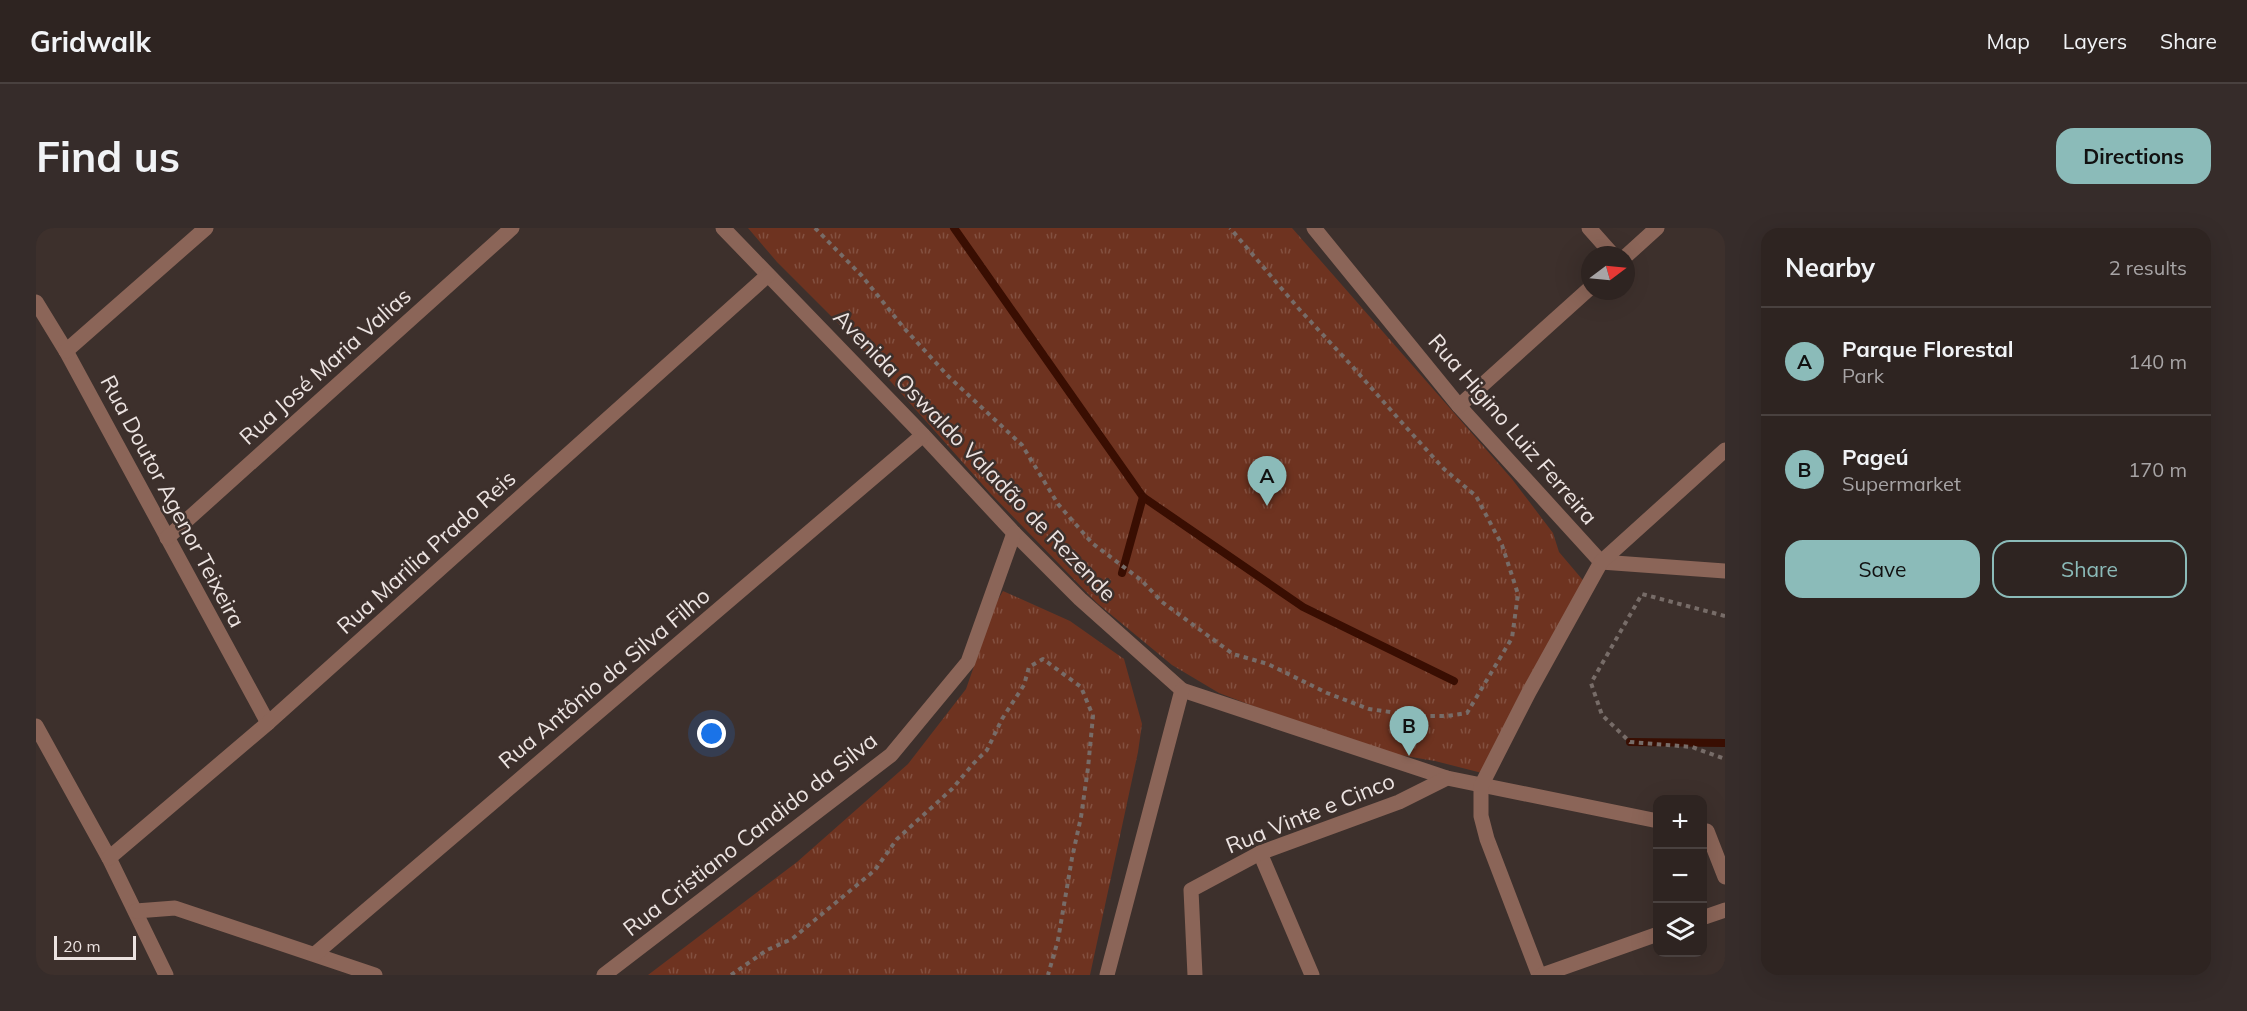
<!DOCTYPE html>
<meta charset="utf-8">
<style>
body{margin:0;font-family:Mulish,sans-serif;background:#362c2a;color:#f1f3f6}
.controls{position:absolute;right:18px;bottom:18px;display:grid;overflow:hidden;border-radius:12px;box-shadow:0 6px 24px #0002}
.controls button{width:54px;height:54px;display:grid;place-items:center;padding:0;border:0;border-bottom:2px solid #49413f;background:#2e2421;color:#f1f3f6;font:30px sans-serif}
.compass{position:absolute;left:1545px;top:18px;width:54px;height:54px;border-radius:50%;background:#2e2421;box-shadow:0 6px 24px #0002;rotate:74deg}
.scale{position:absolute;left:18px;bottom:15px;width:82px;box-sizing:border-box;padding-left:6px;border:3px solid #ece3e1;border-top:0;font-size:16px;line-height:21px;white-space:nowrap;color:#ece3e1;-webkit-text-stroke:4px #3d302c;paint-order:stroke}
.you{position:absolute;left:676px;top:506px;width:21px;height:21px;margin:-15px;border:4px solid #fff;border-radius:50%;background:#1a73e8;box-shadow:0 0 0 9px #1a73e833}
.badge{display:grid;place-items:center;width:39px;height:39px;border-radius:50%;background:#8bbbb9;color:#111;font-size:20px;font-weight:700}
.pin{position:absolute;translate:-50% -50px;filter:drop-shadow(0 2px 3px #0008)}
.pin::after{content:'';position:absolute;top:32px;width:21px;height:18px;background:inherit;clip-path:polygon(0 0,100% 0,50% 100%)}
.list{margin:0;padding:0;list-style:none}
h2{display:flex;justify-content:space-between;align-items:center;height:78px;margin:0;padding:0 24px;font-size:26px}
h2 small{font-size:20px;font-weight:400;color:#a7a4a5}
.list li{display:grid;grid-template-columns:39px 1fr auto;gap:18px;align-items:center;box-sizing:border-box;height:108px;padding:0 24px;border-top:2px solid #49413f}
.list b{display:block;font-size:22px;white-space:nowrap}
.list p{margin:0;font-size:20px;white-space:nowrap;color:#a7a4a5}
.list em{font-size:20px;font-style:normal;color:#a7a4a5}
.actions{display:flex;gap:12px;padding:18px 24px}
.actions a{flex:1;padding:14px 0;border:2px solid #8bbbb9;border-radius:18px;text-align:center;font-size:21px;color:#8bbbb9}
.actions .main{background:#8bbbb9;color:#111}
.icon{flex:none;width:33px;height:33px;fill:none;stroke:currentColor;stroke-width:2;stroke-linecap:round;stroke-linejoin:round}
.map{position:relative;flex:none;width:1689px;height:747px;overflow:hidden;border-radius:18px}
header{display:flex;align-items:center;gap:36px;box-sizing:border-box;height:84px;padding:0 30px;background:#2e2421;border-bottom:2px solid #49413f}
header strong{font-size:28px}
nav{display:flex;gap:33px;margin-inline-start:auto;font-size:21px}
.intro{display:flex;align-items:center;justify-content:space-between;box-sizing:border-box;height:144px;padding:0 36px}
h1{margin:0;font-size:42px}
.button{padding:15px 27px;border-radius:18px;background:#8bbbb9;color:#111;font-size:21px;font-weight:700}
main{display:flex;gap:36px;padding:0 36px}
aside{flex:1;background:#2e2421;border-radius:18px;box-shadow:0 6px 24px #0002}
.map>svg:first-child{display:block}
.grass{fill:url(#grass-tufts)}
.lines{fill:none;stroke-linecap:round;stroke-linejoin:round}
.stream{stroke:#390e02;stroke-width:8}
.path{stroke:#776c68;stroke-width:4;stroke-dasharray:4.5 4.5;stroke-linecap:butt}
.street{stroke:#8b6558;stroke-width:15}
.labels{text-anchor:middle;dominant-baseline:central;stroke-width:5;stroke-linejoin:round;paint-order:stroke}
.street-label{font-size:22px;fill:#ece3e1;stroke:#3d302c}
</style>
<header>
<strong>Gridwalk</strong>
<nav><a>Map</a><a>Layers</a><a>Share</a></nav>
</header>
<div class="intro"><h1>Find us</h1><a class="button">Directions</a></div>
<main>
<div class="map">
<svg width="1689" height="747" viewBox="0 0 1689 747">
<defs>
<pattern id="grass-tufts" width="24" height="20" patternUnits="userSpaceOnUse" patternTransform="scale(1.5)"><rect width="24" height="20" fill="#6e3320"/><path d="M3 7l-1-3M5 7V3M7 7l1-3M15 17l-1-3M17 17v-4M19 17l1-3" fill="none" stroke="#835040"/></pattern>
</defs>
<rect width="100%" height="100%" fill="#3d302c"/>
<g class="grass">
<polygon points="712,0 1256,0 1476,251 1517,305 1523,324 1551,357 1446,545 1399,533 1310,518 1230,483 1183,465 1136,437 1061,375 954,265 807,100 741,34"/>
<polygon points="967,363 1034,393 1088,431 1106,496 1102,524 1054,747 612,747 761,634 872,536 930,461 960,375"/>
</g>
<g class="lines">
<g class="stream">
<polyline points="918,0 1107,269 1267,379 1418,453"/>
<polyline points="1086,345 1107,269"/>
<polyline points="1594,514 1689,515"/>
</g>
<g class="path">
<polyline points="779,0 826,48 867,99 913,149 986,217 1022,276 1056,315 1105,352 1126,374 1197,426 1232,436 1291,465 1333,481 1382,488 1411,488 1431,485 1476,410 1482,366 1466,317 1440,268 1408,241 1368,197 1316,138 1263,81 1194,0"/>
<polyline points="1689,388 1606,366 1555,455 1566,487 1594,514 1656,519 1689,531"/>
<polyline points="695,747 731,722 756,711 839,642 861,611 916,561 938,535 951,522 966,491 988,457 993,439 1007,431 1045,459 1057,488 1052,540 1045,589 1036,630 1022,712 1012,747"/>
</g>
<g class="street">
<polyline points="687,0 887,207 978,305 1044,371 1146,462 1411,550 1622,593"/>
<polyline points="1278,0 1423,178 1565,334 1689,343"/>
<polyline points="1553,0 1577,27"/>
<polyline points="1590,28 1621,0"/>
<polyline points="0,74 30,123 232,495"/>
<polyline points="30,123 170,0"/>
<polyline points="1423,178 1554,60"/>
<polyline points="131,310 476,0"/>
<polyline points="0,498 73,630 130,747"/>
<polyline points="1671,603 1689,649"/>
<polyline points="1224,625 1276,747"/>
<polyline points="73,630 232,495 732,47"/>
<polyline points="100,683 139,680 339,747"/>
<polyline points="1666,690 1689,682"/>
<polyline points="279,726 887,207"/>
<polyline points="568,747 855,527 932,434 978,305"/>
<polyline points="1071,747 1146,462"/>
<polyline points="1159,747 1155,662 1224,625 1363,574 1411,550"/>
<polyline points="1503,747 1451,611 1445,588 1445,558 1493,464 1565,334 1689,222"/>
<polyline points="1506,747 1622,706"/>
</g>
</g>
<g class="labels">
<g class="street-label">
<text transform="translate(289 138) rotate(-42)">Rua José Maria Valias</text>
<text transform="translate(1477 201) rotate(49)">Rua Higino Luiz Ferreira</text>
<text transform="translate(939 227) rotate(46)">Avenida Oswaldo Valadão de Rezende</text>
<text transform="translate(137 273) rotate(62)">Rua Doutor Agenor Teixeira</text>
<text transform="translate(390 324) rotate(-42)">Rua Marilia Prado Reis</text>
<text transform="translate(568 450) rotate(-40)">Rua Antônio da Silva Filho</text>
<text transform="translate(1274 585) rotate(-22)">Rua Vinte e Cinco</text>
<text transform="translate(714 606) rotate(-38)">Rua Cristiano Candido da Silva</text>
</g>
</g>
</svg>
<div class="controls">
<button>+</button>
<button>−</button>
<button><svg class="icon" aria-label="layers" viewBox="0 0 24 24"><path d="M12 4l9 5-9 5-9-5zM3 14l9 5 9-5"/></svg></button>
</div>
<svg class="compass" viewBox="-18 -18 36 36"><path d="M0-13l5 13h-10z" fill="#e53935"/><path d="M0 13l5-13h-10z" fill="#a7a4a5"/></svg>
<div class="scale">20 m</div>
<div class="you"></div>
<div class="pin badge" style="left:1231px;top:278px">A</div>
<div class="pin badge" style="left:1373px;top:528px">B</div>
</div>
<aside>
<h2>Nearby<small>2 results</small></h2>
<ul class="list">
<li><span class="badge">A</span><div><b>Parque Florestal</b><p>Park</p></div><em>140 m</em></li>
<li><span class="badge">B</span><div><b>Pageú</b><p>Supermarket</p></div><em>170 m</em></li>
</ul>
<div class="actions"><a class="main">Save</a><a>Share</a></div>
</aside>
</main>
